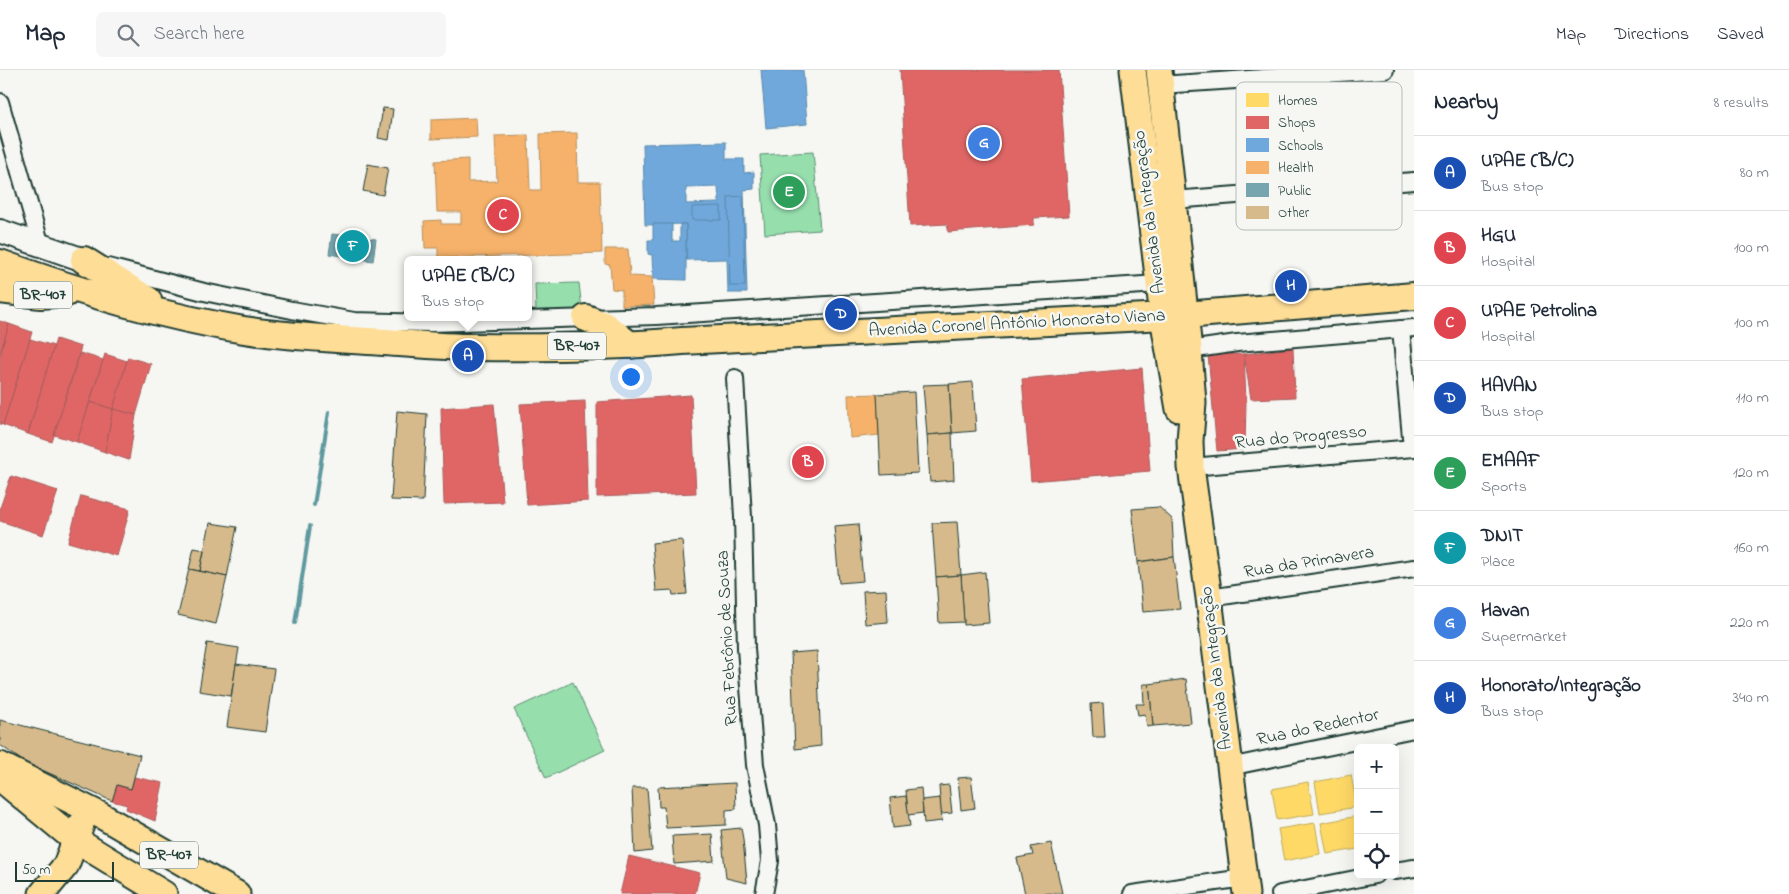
<!DOCTYPE html>
<meta charset="utf-8">
<style>
body{margin:0;font-family:"Indie Flower",sans-serif;background:#f6f6f7;color:#1f2937}
.controls{position:absolute;right:15px;bottom:15px;display:grid;overflow:hidden;border-radius:8px;box-shadow:0 5px 20px #0002}
.controls button{width:45px;height:45px;display:grid;place-items:center;padding:0;border:0;border-bottom:1px solid #e0e1e3;background:#fff;color:#1f2937;font:25px sans-serif}
.scale{position:absolute;left:15px;bottom:12px;width:99px;box-sizing:border-box;padding-left:5px;border:2px solid #1f3d34;border-top:0;font-size:14px;line-height:18px;white-space:nowrap;color:#1f3d34;-webkit-text-stroke:4px #f6f6f2;paint-order:stroke}
.you{position:absolute;left:630px;top:306px;width:18px;height:18px;margin:-12px;border:4px solid #fff;border-radius:50%;background:#1a73e8;box-shadow:0 0 0 8px #1a73e833}
.badge{display:grid;place-items:center;width:32px;height:32px;border-radius:50%;background:#1f3d34;color:#fff;font-size:16px;font-weight:700}
.pin{position:absolute;translate:-50% -50%;border:2px solid #fff;box-shadow:0 1px 5px #0006}
.popup{position:absolute;left:404px;top:186px;width:128px;height:65px;box-sizing:border-box;display:grid;place-content:center;border-radius:8px;background:#fff;filter:drop-shadow(0 1px 4px #0005);font-size:16px;white-space:nowrap;color:#747a83}
.popup b{font-size:19px;color:#1f2937}
.popup::after{content:'';position:absolute;left:50%;top:100%;margin-left:-10px;border:10px solid transparent;border-top-color:#fff}
.list{margin:0;padding:0;list-style:none}
h2{display:flex;justify-content:space-between;align-items:center;height:65px;margin:0;padding:0 20px;font-size:21px}
h2 small{font-size:16px;font-weight:400;color:#747a83}
.list li{display:grid;grid-template-columns:32px 1fr auto;gap:15px;align-items:center;box-sizing:border-box;height:75px;padding:0 20px;border-top:1px solid #e0e1e3}
.list b{display:block;font-size:19px;white-space:nowrap}
.list p{margin:0;font-size:16px;white-space:nowrap;color:#747a83}
.list em{font-size:16px;font-style:normal;color:#747a83}
.icon{flex:none;width:28px;height:28px;fill:none;stroke:currentColor;stroke-width:2;stroke-linecap:round;stroke-linejoin:round}
.map{position:relative;flex:none;width:1414px;height:824px;overflow:hidden}
header{display:flex;align-items:center;gap:30px;box-sizing:border-box;height:70px;padding:0 25px;background:#fff;border-bottom:1px solid #e0e1e3}
header strong{font-size:24px}
nav{display:flex;gap:28px;margin-inline-start:auto;font-size:18px}
.search{width:350px;height:45px;background:#f6f6f7;display:flex;align-items:center;gap:12px;box-sizing:border-box;padding:0 18px;border-radius:8px;color:#747a83;font-size:19px}
main{display:flex}
aside{flex:1;background:#fff}
.map>svg:first-child{display:block}
.green{fill:#96dfad;stroke:#5a8e70}
.homes{fill:#ffd966;stroke:#bcaa57}
.shops{fill:#e06666;stroke:#a65a57}
.schools{fill:#6fa8dc;stroke:#5788aa;fill-rule:evenodd}
.health{fill:#f6b26b;stroke:#b68f5a}
.public{fill:#76a5af;stroke:#5c868a}
.lines{fill:none;stroke-linecap:round;stroke-linejoin:round}
.stream{stroke:#5e999f;stroke-width:4}
.building{fill:#d7ba8c;stroke:#1f3d34}
.minor-casing{stroke:#1f3d34;stroke-width:20}
.secondary-casing{stroke:#1f3d34;stroke-width:26}
.primary-casing{stroke:#1f3d34;stroke-width:29}
.trunk-casing{stroke:#1f3d34;stroke-width:30}
.minor{stroke:#f6f6f2;stroke-width:16}
.secondary{stroke:#f6f6f2;stroke-width:22}
.primary{stroke:#fedd96;stroke-width:25}
.trunk{stroke:#fedd96;stroke-width:26}
.labels{text-anchor:middle;dominant-baseline:central;stroke-width:5;stroke-linejoin:round;paint-order:stroke}
.shield{fill:#f6f6f2;stroke:#60746d;stroke-width:1}
.shield-label{font-size:16px;font-weight:bold;fill:#1f3d34}
.street-label{font-size:18px;fill:#1f3d34;stroke:#f6f6f2}
.key{fill:#f6f6f2;stroke:#b6beb9;stroke-width:1}
.key-label{font-size:14px;fill:#1f3d34}
</style>
<header>
<strong>Map</strong>
<div class="search"><svg class="icon" aria-label="search" viewBox="0 0 24 24"><circle cx="10" cy="10" r="6"/><path d="M15 15l6 6"/></svg>Search here</div>
<nav><a>Map</a><a>Directions</a><a>Saved</a></nav>
</header>
<main>
<div class="map">
<svg width="1414" height="824" viewBox="0 0 1414 824">
<rect width="100%" height="100%" fill="#f6f6f2"/>
<filter id="ink" filterUnits="userSpaceOnUse"><feTurbulence type="fractalNoise" baseFrequency=".02" numOctaves="2"/><feDisplacementMap in="SourceGraphic" scale="10" xChannelSelector="R" yChannelSelector="G"/><feConvolveMatrix kernelMatrix="1 2 1 2 8 2 1 2 1" color-interpolation-filters="sRGB"/></filter>
<g filter="url(#ink)">
<g class="green">
<polygon points="813,82 820,160 765,164 760,85"/>
<polygon points="579,213 582,240 536,241 535,214"/>
<polygon points="573,612 605,680 546,708 514,639"/>
</g>
<g class="homes">
<polygon points="1351,705 1357,737 1320,743 1315,712"/>
<polygon points="1308,712 1314,744 1277,750 1272,719"/>
<polygon points="1358,746 1358,779 1327,784 1321,753"/>
<polygon points="1315,753 1320,784 1284,791 1278,759"/>
</g>
<g class="shops">
<polygon points="900,0 1059,0 1069,146 1034,148 1034,155 948,162 947,154 910,156"/>
<polygon points="0,251 9,254 0,285"/>
<polygon points="9,254 32,262 3,355 0,354 0,285"/>
<polygon points="30,269 54,276 28,364 3,355"/>
<polygon points="56,269 81,277 52,372 28,364"/>
<polygon points="1293,278 1295,327 1251,329 1244,284"/>
<polygon points="80,283 103,290 77,372 54,365"/>
<polygon points="105,284 127,291 113,339 90,332"/>
<polygon points="1244,284 1246,331 1245,379 1217,381 1208,285"/>
<polygon points="128,287 151,294 136,345 113,339"/>
<polygon points="1142,298 1150,401 1031,411 1022,309"/>
<polygon points="691,325 696,423 597,427 597,332"/>
<polygon points="585,331 588,431 527,435 520,334"/>
<polygon points="90,332 113,339 105,382 77,372"/>
<polygon points="494,334 503,432 444,434 441,338"/>
<polygon points="113,339 136,345 129,390 105,382"/>
<polygon points="11,406 58,421 43,465 0,451 0,438"/>
<polygon points="81,426 130,439 117,486 68,472"/>
<polygon points="134,707 163,713 155,751 126,739 127,735 112,731 117,715 131,719"/>
<polygon points="629,786 700,803 695,824 620,824"/>
</g>
<g class="schools">
<polygon points="761,0 803,0 807,54 766,58"/>
<path d="M726,72V89H744V103L754,102V119L744,120L747,223H728L727,189L686,190V154L645,155L643,74ZM718,117L719,133L686,134V118Z"/>
<polygon points="743,126 745,216 730,216 728,127"/>
<polygon points="721,136 721,150 692,150 692,137"/>
<polygon points="653,154 672,154 672,171 680,171 680,154 686,154 686,210 653,209 652,185 648,184 648,170 653,170"/>
</g>
<g class="health">
<polygon points="476,48 477,67 431,69 431,50"/>
<polygon points="577,63 578,112 600,112 602,183 438,188 438,178 425,178 424,151 441,150 441,154 461,154 461,142 437,142 435,91 468,89 468,112 497,111 495,66 528,65 530,120 541,120 540,64"/>
<polygon points="605,179 628,179 630,206 652,207 654,235 622,236 622,220 612,219 610,195 605,194"/>
<polygon points="877,324 879,365 850,368 848,325"/>
</g>
<polygon class="public" points="332,164 376,169 373,191 329,184"/>
<g class="lines">
<g class="stream">
<polyline points="314,435 329,342"/>
<polyline points="295,553 310,456"/>
</g>
</g>
<g class="building">
<polygon points="383,38 393,39 389,70 378,68"/>
<polygon points="368,94 388,98 383,125 363,121"/>
<polygon points="973,312 976,361 952,363 949,314"/>
<polygon points="949,314 952,363 927,365 923,315"/>
<polygon points="914,322 918,403 881,405 877,324"/>
<polygon points="397,341 427,344 423,431 391,430"/>
<polygon points="952,363 954,410 930,412 927,365"/>
<polygon points="1159,437 1172,449 1174,487 1138,492 1132,439"/>
<polygon points="957,452 961,505 936,507 932,453"/>
<polygon points="210,453 237,457 227,507 200,501"/>
<polygon points="858,454 863,511 839,513 834,456"/>
<polygon points="682,470 687,524 673,525 672,520 656,521 652,473"/>
<polygon points="194,478 204,480 200,501 189,499"/>
<polygon points="1174,487 1180,539 1143,542 1138,492"/>
<polygon points="189,499 227,507 216,554 178,545"/>
<polygon points="985,502 989,553 964,555 961,505"/>
<polygon points="961,505 964,552 939,553 936,507"/>
<polygon points="886,520 888,552 865,554 863,521"/>
<polygon points="207,573 239,578 231,626 199,621"/>
<polygon points="817,581 821,676 795,679 791,583"/>
<polygon points="236,594 274,599 265,662 227,657"/>
<polygon points="1186,609 1191,653 1153,656 1149,614"/>
<polygon points="1143,614 1149,614 1153,656 1147,657 1145,644 1138,645 1136,634 1144,634"/>
<polygon points="1103,633 1105,667 1093,667 1091,634"/>
<polygon points="0,650 140,685 131,719 117,715 112,731 24,692 0,675"/>
<polygon points="971,707 975,738 961,740 958,708"/>
<polygon points="735,713 736,739 726,740 726,755 666,758 664,737 659,737 658,717"/>
<polygon points="949,715 952,743 941,744 939,716"/>
<polygon points="632,718 647,718 652,781 635,783"/>
<polygon points="921,718 923,743 908,745 906,720"/>
<polygon points="906,726 910,756 893,758 890,728"/>
<polygon points="940,728 942,751 924,753 922,730"/>
<polygon points="741,758 743,769 747,813 726,808 721,760"/>
<polygon points="712,764 714,791 674,794 672,766"/>
<polygon points="1051,773 1062,823 1025,824 1017,788 1033,785 1031,777"/>
</g>
<g class="lines">
<g class="minor-casing">
<g id="minor">
<polyline points="1160,15 1385,0"/>
<polyline points="0,32 41,176"/>
<polyline points="1173,130 1414,111"/>
<polyline points="108,197 204,222 292,240 354,251 430,253 656,246 1159,214"/>
<polyline points="1401,259 1412,378"/>
<polyline points="1189,280 1237,273 1414,258"/>
<polyline points="735,308 743,447 746,578 755,695 767,755 770,791 764,824"/>
<polyline points="1191,397 1414,378"/>
<polyline points="1209,528 1414,498"/>
<polyline points="1229,697 1414,659"/>
<polyline points="1395,801 1414,798"/>
<polyline points="1132,824 1244,808"/>
<polyline points="1280,824 1375,805"/>
</g>
</g>
<g class="secondary-casing">
<polyline id="secondary" points="0,161 84,190"/>
</g>
<g class="primary-casing">
<g id="primary">
<polyline points="1133,0 1163,247 1179,339"/>
<polyline points="1159,0 1189,280 1193,333 1190,371 1191,397 1209,528 1246,824"/>
<polyline points="0,695 102,746 237,824"/>
<polyline points="0,708 74,769 164,824"/>
<polyline points="42,824 66,795 81,755"/>
</g>
</g>
<g class="trunk-casing">
<g id="trunk">
<polyline points="84,190 148,230"/>
<path d="M0,193C79,222 161,246 244,260C290,267 337,269 384,272C414,274 444,277 474,277C544,278 613,277 682,271L1185,245L1414,226"/>
<polyline points="0,220 41,225 66,223"/>
<polyline points="586,248 604,255 630,275"/>
</g>
</g>
<use href="#minor" class="minor"/>
<use href="#secondary" class="secondary"/>
<use href="#primary" class="primary"/>
<use href="#trunk" class="trunk"/>
</g>
</g>
<g class="labels">
<g class="shield">
<rect x="14" y="211.5" width="58" height="27" rx="4"/>
<rect x="548" y="262.5" width="58" height="27" rx="4"/>
<rect x="140" y="771.5" width="58" height="27" rx="4"/>
</g>
<g class="shield-label">
<text x="43" y="225">BR-407</text>
<text x="577" y="276">BR-407</text>
<text x="169" y="785">BR-407</text>
</g>
<g class="street-label">
<text transform="translate(1150 142) rotate(-97)">Avenida da Integração</text>
<text transform="translate(1017 254) rotate(-3)">Avenida Coronel Antônio Honorato Viana</text>
<text transform="translate(1301 368) rotate(-5)">Rua do Progresso</text>
<text transform="translate(1309 493) rotate(-9)">Rua da Primavera</text>
<text transform="translate(728 568) rotate(-93)">Rua Febrônio de Souza</text>
<text transform="translate(1217 598) rotate(-97)">Avenida da Integração</text>
<text transform="translate(1318 658) rotate(-12)">Rua do Redentor</text>
</g>
</g>
<rect x="1236" y="12" width="166" height="148" rx="8" class="key"/>
<rect x="1246" y="23" width="23" height="14" fill="#ffd966"/>
<rect x="1246" y="46" width="23" height="13" fill="#e06666"/>
<rect x="1246" y="68" width="23" height="14" fill="#6fa8dc"/>
<rect x="1246" y="91" width="23" height="13" fill="#f6b26b"/>
<rect x="1246" y="113" width="23" height="14" fill="#76a5af"/>
<rect x="1246" y="136" width="23" height="13" fill="#d7ba8c"/>
<g class="key-label">
<text x="1278" y="35">Homes</text>
<text x="1278" y="57">Shops</text>
<text x="1278" y="80">Schools</text>
<text x="1278" y="102">Health</text>
<text x="1278" y="125">Public</text>
<text x="1278" y="147">Other</text>
</g>
</svg>
<div class="controls">
<button>+</button>
<button>−</button>
<button><svg class="icon" aria-label="locate" viewBox="0 0 24 24"><circle cx="12" cy="12" r="6"/><path d="M12 2v4M12 18v4M2 12h4M18 12h4"/></svg></button>
</div>
<div class="scale">50 m</div>
<div class="you"></div>
<div class="pin badge" style="left:468px;top:286px;background:#1a4fb4">A</div>
<div class="popup"><b>UPAE (B/C)</b>Bus stop</div>
<div class="pin badge" style="left:808px;top:392px;background:#e0444e">B</div>
<div class="pin badge" style="left:503px;top:145px;background:#e0444e">C</div>
<div class="pin badge" style="left:841px;top:244px;background:#1a4fb4">D</div>
<div class="pin badge" style="left:789px;top:122px;background:#2e9e5b">E</div>
<div class="pin badge" style="left:353px;top:176px;background:#0f9aa8">F</div>
<div class="pin badge" style="left:984px;top:73px;background:#3f7fe0">G</div>
<div class="pin badge" style="left:1291px;top:216px;background:#1a4fb4">H</div>
</div>
<aside>
<h2>Nearby<small>8 results</small></h2>
<ul class="list">
<li><span class="badge" style="background:#1a4fb4">A</span><div><b>UPAE (B/C)</b><p>Bus stop</p></div><em>80 m</em></li>
<li><span class="badge" style="background:#e0444e">B</span><div><b>HGU</b><p>Hospital</p></div><em>100 m</em></li>
<li><span class="badge" style="background:#e0444e">C</span><div><b>UPAE Petrolina</b><p>Hospital</p></div><em>100 m</em></li>
<li><span class="badge" style="background:#1a4fb4">D</span><div><b>HAVAN</b><p>Bus stop</p></div><em>110 m</em></li>
<li><span class="badge" style="background:#2e9e5b">E</span><div><b>EMAAF</b><p>Sports</p></div><em>120 m</em></li>
<li><span class="badge" style="background:#0f9aa8">F</span><div><b>DNIT</b><p>Place</p></div><em>160 m</em></li>
<li><span class="badge" style="background:#3f7fe0">G</span><div><b>Havan</b><p>Supermarket</p></div><em>220 m</em></li>
<li><span class="badge" style="background:#1a4fb4">H</span><div><b>Honorato/Integração</b><p>Bus stop</p></div><em>340 m</em></li>
</ul>
</aside>
</main>
